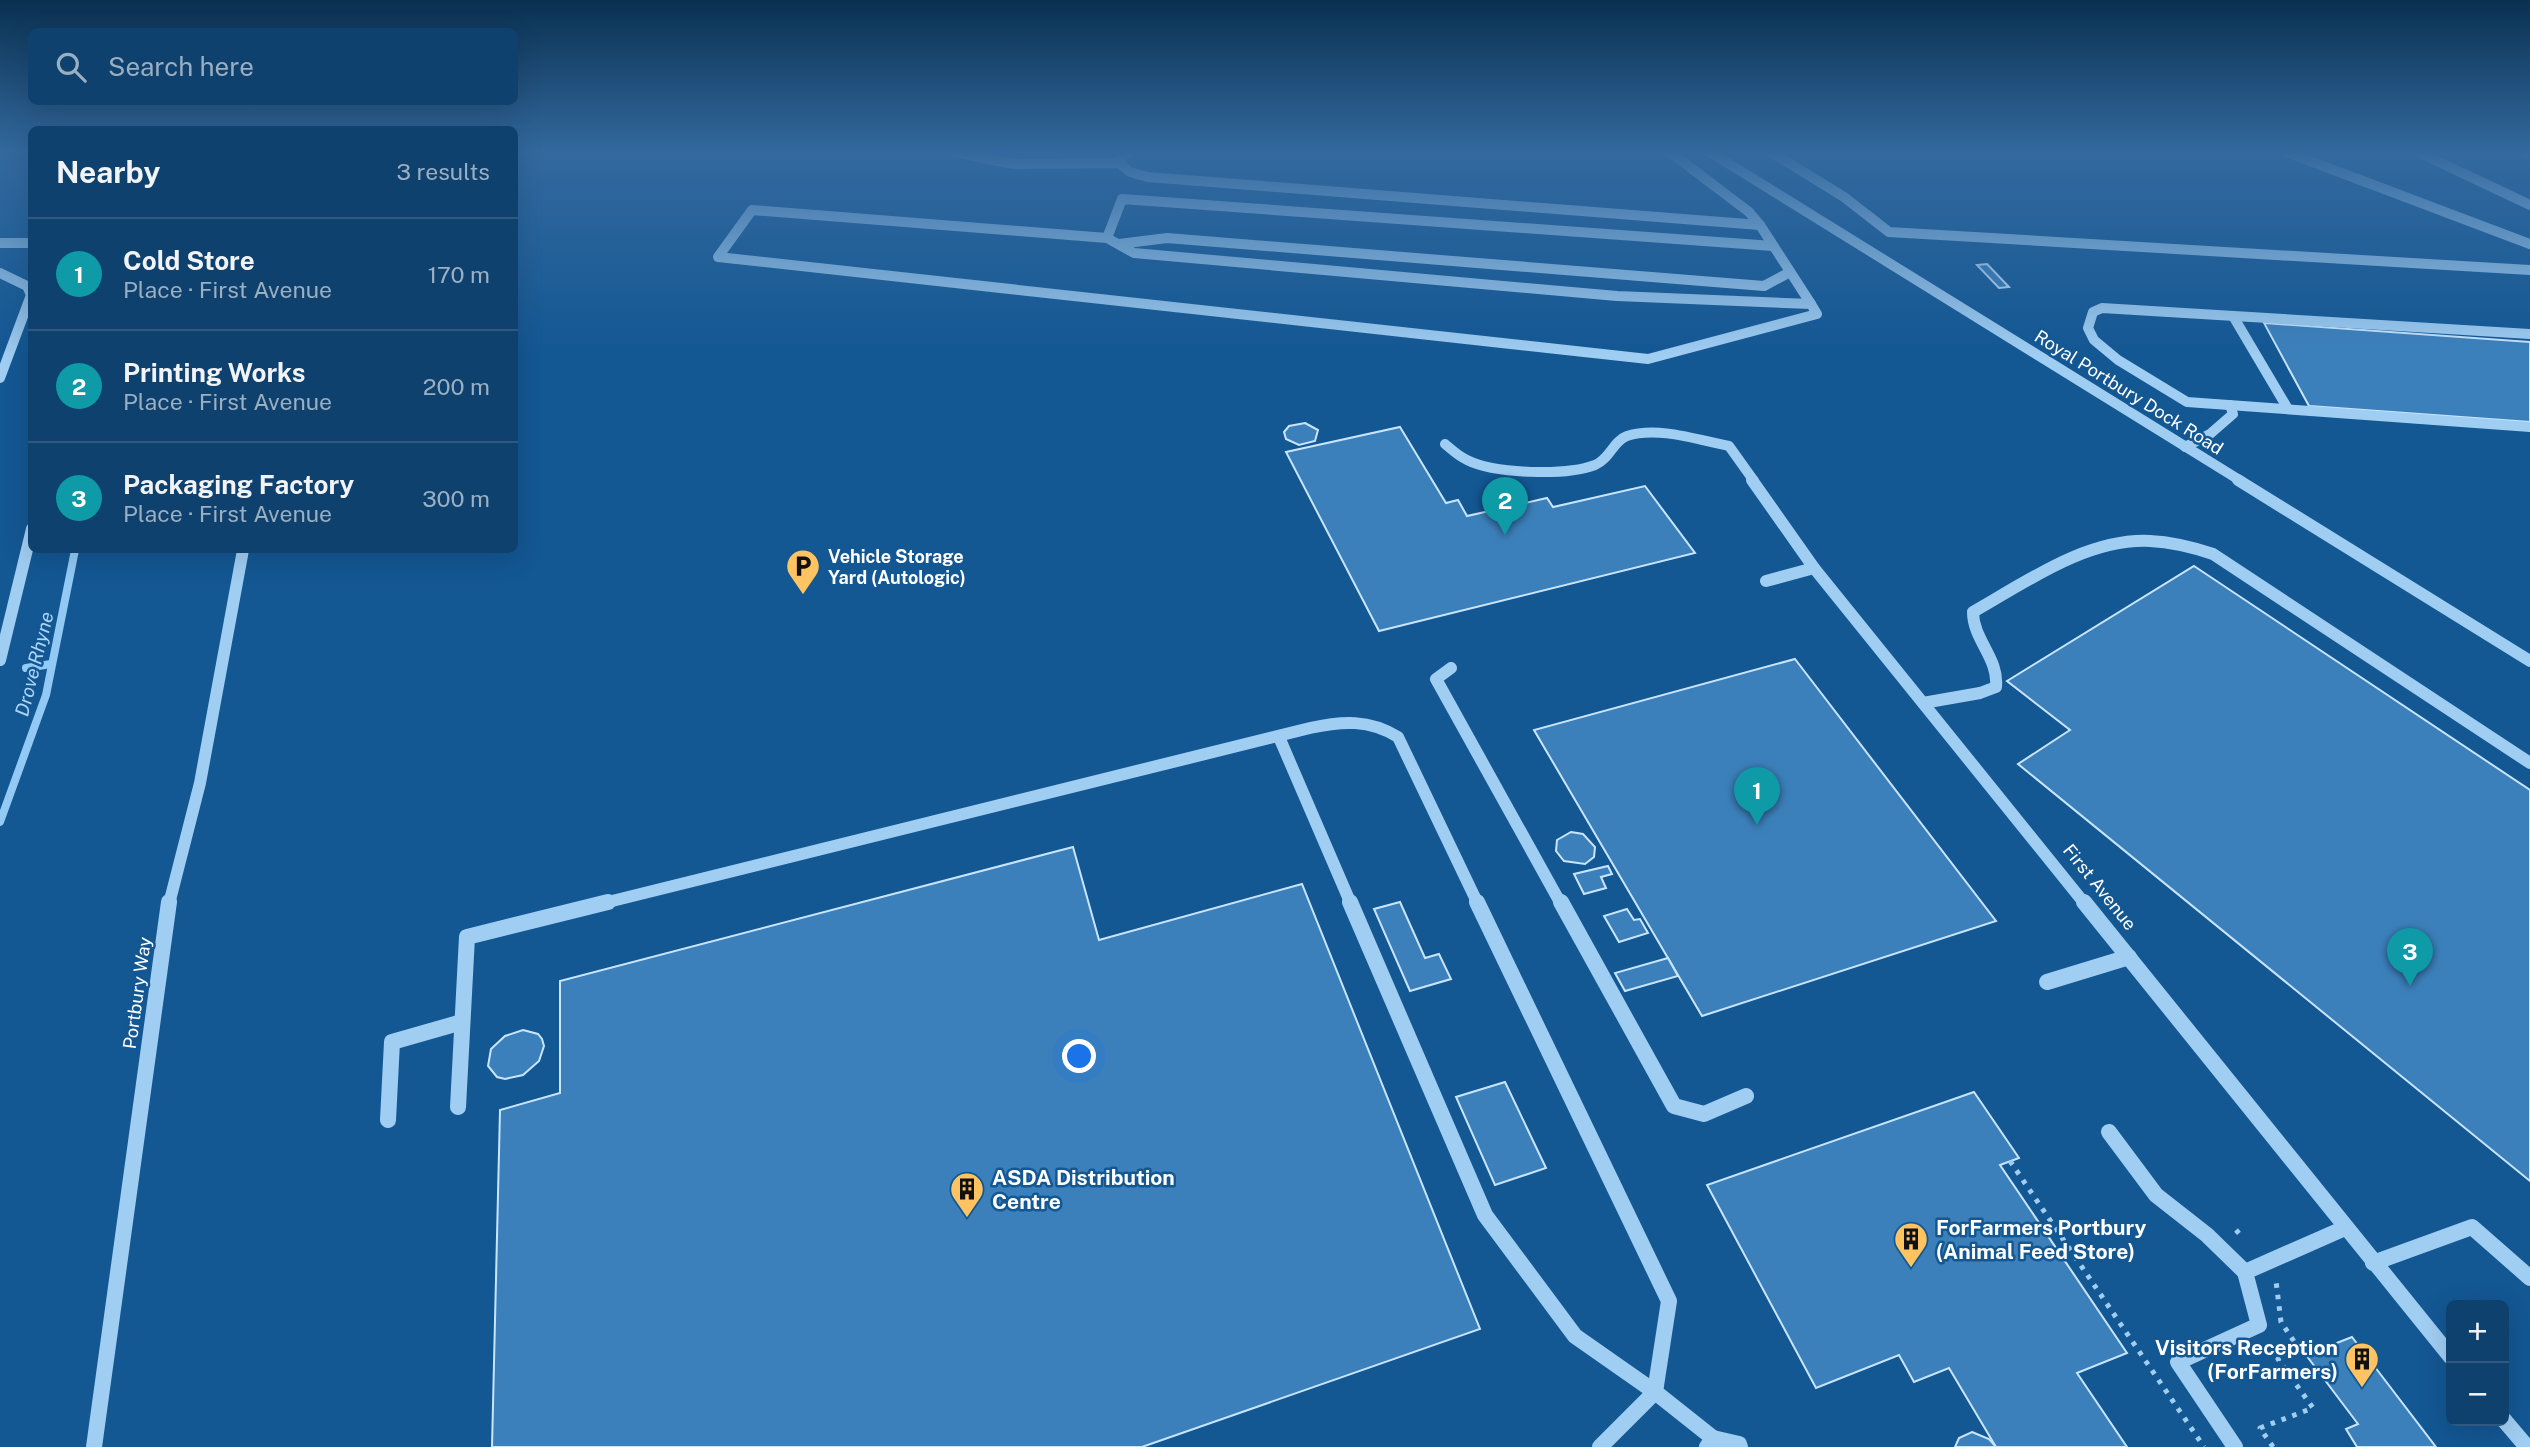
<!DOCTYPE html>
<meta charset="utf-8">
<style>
body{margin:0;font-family:"Public Sans",sans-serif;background:#1c4c76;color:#f1f3f6}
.controls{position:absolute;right:21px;bottom:21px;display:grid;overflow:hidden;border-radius:10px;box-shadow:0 7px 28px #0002}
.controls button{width:63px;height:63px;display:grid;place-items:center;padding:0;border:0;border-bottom:2px solid #2e5a81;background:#0e416e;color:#f1f3f6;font:35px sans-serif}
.you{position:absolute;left:1080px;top:1057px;width:24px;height:24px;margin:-18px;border:5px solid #fff;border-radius:50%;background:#1a73e8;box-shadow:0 0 0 10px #1a73e833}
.badge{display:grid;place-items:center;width:46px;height:46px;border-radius:50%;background:#bca0f2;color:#fff;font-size:23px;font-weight:700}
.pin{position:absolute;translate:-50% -58px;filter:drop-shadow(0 2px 4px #0008)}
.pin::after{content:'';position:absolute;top:37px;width:24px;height:21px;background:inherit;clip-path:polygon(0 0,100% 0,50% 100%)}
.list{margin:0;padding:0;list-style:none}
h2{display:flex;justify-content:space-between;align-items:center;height:91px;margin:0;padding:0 28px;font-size:30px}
h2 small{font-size:23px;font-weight:400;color:#9bafc2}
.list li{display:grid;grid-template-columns:46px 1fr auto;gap:21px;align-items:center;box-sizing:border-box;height:112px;padding:0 28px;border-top:2px solid #2e5a81}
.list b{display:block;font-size:26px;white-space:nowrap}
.list p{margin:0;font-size:23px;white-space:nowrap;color:#9bafc2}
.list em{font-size:23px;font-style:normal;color:#9bafc2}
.icon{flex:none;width:38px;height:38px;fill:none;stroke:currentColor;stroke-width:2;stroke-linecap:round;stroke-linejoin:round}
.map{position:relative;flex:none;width:2530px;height:1447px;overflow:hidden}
.search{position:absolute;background:#0e416e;box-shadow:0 7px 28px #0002;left:28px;top:28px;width:490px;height:77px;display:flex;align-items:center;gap:18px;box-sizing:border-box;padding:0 24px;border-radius:10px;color:#9bafc2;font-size:26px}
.panel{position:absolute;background:#0e416e;box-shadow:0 7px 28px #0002;left:28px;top:126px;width:490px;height:427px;border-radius:10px}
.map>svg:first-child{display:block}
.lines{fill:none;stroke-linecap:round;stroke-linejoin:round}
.stream{stroke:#92c9f5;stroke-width:8}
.building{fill:#3c80bb;stroke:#c8e5fd;stroke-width:2}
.path{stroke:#a0cdf2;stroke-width:5;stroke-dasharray:4.5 7;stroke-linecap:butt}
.minor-far2{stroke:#a0cdf2;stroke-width:10}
.minor-far1{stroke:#a0cdf2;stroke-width:12}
.minor{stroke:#a0cdf2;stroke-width:16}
.labels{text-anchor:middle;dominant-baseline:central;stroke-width:5;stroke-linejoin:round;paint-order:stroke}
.street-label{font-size:18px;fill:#fff;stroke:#135793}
.poi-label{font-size:18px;font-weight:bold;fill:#fff;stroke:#135793;text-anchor:start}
.water-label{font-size:19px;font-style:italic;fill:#add7f9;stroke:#135793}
.near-poi-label{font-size:21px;font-weight:bold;fill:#fff;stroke:#135793;text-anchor:start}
</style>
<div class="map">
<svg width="2530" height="1447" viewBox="0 0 2530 1447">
<rect width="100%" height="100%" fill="#135793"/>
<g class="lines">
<g class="stream">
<polyline points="26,668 51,664"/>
<polyline points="0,822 46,695 75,550"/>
</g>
</g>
<g class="building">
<polygon points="1987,264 2009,287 1999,288 1977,265"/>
<polygon points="2264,323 2530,342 2530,422 2309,406"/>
<polygon points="1305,423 1318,430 1315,441 1299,445 1286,439 1284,432 1289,426"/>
<polygon points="1400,427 1446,503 1458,500 1467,516 1547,498 1553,507 1645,486 1695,553 1379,631 1286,452"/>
<polygon points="2194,566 2530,790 2530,1181 2018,764 2070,730 2007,681"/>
<polygon points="1795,659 1996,921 1702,1016 1534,730"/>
<polygon points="1571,832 1583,834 1595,847 1594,857 1585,864 1564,861 1556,851 1557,840"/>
<polygon points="1073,847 1099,940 1302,884 1480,1329 1142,1447 492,1447 500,1110 560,1093 560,981"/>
<polygon points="1608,866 1612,874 1601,877 1606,888 1584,894 1574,874"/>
<polygon points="1400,902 1425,958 1439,954 1451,979 1410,991 1374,909"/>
<polygon points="1627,909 1634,920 1640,919 1648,933 1619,942 1604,916"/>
<polygon points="1668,958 1678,976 1625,991 1615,973"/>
<polygon points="523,1030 538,1034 542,1039 544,1046 539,1061 523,1075 505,1079 497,1077 488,1066 491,1049 505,1036"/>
<polygon points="1505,1082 1546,1168 1495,1185 1456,1097"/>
<polygon points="1974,1092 2019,1158 2000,1165 2127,1353 2077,1373 2127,1447 1996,1447 1949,1368 1914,1382 1899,1355 1816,1388 1707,1185"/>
<polygon points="2352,1337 2436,1447 2357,1447 2346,1429 2358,1424 2306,1355"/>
<polygon points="1972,1432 1989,1439 1996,1447 1955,1447 1959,1438"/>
</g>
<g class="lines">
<g class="path">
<polyline points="2010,1161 2204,1447"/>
<polyline points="2236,1230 2243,1238"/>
<polyline points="2273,1447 2260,1428 2313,1408 2278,1359 2299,1349 2281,1322 2276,1281"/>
</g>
<g class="minor-far2">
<polyline points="955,152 1013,164 1119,163 1130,172 1148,177 1760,225 1749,212 1670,152"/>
<polyline points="1710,152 2241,481"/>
<polyline points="1771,152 1844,197 1889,232 2530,270"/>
<polyline points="2286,152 2530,244"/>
<polyline points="2418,152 2530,205"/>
<polyline points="2524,152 2530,154"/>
<polyline points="1119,163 1124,154 1129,152"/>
<polygon points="752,210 1107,238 1134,253 1617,296 1811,304 1817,314 1648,359 718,257"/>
<polyline points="1760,225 1811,304"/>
<polyline points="1107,238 1122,199 1773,246"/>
<polyline points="0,243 32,243"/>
<polyline points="1119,244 1167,238 1764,286 1790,272"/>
<polyline points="0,273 27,286 31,295 0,378"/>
<polyline points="2233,316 2288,409"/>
<polyline points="2530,334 2102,308 2093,312 2088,328 2094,340 2118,360 2187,402 2530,427"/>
<path d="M1445,444C1452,450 1458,456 1467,460C1495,474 1566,476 1595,465C1610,459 1613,441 1627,436C1658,426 1698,440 1729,446L1754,481"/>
<polyline points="2185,447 2210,434 2233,414 2230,405"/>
</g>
<g class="minor-far1">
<polyline points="1752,480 1814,568 2085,904"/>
<polyline points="2238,480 2530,661"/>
<polyline points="1766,581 1814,568"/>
<polyline points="0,660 32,529"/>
<polyline points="1451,668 1436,679 1561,904"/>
<path d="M1923,703L1980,693L1996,687C1999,658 1973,640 1973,612C2026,582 2087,538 2150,541C2172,542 2192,547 2213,554L2530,763"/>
<polyline points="1279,737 1351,904"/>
<polyline points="169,904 200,783 243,550"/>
<path d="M600,904L1310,728C1342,721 1369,719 1398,737L1478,904"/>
</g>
<g class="minor">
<polyline points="1350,902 1485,1215 1575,1336 1655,1392 1713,1438"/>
<polyline points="1477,902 1669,1301 1655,1392 1600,1447"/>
<polyline points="1561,902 1674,1106 1704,1114 1746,1096"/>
<polyline points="2084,902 2451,1357"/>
<polyline points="2047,982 2129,957"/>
<polyline points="458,1107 467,937 608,902"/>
<polyline points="388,1120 392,1042 462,1022"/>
<polyline points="2109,1132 2156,1195 2207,1235 2245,1272"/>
<polyline points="2373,1263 2472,1227 2530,1278"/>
<polyline points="2504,1420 2527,1447"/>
<polyline points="94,1447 169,902"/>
<polyline points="1707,1447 1713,1438 1739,1444 1740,1447"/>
<polyline points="2235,1447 2178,1362 2259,1325 2245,1272 2345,1228"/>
</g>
</g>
<linearGradient id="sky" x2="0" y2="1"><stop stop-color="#0a3051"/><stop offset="0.43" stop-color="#33699e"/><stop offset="1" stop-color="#33699e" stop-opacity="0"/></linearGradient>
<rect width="2530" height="355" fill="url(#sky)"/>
<defs>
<g id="parking-pin" transform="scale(1.75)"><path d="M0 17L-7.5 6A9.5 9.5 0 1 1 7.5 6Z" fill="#ffc361" stroke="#135793"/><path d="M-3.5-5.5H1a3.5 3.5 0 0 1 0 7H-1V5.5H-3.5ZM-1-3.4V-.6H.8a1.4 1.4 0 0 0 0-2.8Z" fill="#111"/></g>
<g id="building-pin" transform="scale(1.75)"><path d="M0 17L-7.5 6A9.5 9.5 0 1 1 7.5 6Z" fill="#ffc361" stroke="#135793"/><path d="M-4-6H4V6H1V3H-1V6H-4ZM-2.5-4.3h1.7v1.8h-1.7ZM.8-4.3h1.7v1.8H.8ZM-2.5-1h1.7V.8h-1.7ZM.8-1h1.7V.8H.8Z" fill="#111"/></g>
</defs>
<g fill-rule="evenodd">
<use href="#parking-pin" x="803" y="566"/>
<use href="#building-pin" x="967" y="1189"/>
<use href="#building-pin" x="1911" y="1239"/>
<use href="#building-pin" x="2362" y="1359"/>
</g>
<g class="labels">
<g class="street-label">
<text transform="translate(2129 392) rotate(32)">Royal Portbury Dock Road</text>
<text transform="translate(2100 887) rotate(51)">First Avenue</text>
<text transform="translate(137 993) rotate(-82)">Portbury Way</text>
</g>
<g class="poi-label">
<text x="828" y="556">Vehicle Storage<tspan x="828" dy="21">Yard (Autologic)</tspan></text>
</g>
<g class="water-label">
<text transform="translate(34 664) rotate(-76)">Drove Rhyne</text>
</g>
<g class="near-poi-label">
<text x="992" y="1177">ASDA Distribution<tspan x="992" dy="24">Centre</tspan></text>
<text x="1936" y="1227">ForFarmers Portbury<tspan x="1936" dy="24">(Animal Feed Store)</tspan></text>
<text x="2338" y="1347" text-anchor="end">Visitors Reception<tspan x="2338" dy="24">(ForFarmers)</tspan></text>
</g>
</g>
</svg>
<div class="controls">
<button>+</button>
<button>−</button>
</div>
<div class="you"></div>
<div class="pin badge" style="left:1757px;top:825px;background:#0f9aa8">1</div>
<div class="pin badge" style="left:1505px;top:535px;background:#0f9aa8">2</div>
<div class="pin badge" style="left:2410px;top:986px;background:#0f9aa8">3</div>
<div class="search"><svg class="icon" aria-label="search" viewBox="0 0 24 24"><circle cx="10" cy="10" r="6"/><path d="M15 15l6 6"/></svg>Search here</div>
<section class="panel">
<h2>Nearby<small>3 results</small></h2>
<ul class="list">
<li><span class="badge" style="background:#0f9aa8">1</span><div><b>Cold Store</b><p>Place · First Avenue</p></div><em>170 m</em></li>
<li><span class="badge" style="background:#0f9aa8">2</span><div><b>Printing Works</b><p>Place · First Avenue</p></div><em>200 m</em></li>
<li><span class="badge" style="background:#0f9aa8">3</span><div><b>Packaging Factory</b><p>Place · First Avenue</p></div><em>300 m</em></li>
</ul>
</section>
</div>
